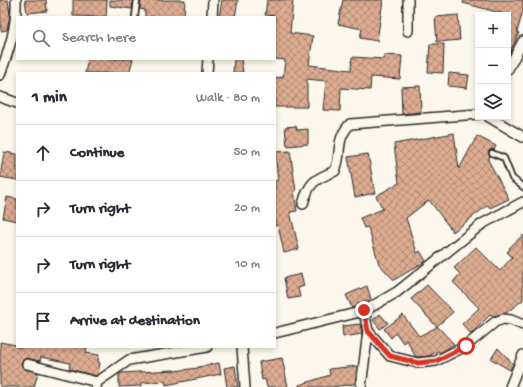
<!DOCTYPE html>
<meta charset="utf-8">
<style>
body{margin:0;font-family:"Gochi Hand",sans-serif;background:#f7f7f7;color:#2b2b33}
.controls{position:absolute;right:12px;top:12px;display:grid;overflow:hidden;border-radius:0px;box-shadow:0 2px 6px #0003}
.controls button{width:36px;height:36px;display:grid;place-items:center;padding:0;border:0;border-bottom:1px solid #e1e1e2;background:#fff;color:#2b2b33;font:20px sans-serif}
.stop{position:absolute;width:12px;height:12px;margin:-9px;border:3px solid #d93025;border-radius:50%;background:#fff}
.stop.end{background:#d93025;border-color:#fff;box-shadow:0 1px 4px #0008}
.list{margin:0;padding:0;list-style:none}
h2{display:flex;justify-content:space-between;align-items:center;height:52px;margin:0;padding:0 16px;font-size:17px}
h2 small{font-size:13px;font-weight:400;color:#7c7c81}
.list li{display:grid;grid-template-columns:26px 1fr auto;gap:12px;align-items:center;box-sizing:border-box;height:56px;padding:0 16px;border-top:1px solid #e1e1e2}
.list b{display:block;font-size:15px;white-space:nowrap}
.list em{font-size:13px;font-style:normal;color:#7c7c81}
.icon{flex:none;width:22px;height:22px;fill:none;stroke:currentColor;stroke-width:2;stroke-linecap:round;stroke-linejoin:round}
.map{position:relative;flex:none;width:523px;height:387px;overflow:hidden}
.search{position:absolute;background:#fff;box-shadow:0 2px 6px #0003;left:16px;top:16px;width:260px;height:44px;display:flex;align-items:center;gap:10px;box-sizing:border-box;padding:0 14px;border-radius:0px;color:#7c7c81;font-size:15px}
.panel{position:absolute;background:#fff;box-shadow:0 2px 6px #0003;left:16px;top:72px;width:260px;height:276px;border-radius:0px}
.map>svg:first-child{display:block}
.building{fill:url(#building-cross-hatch);stroke:#2b2b2b}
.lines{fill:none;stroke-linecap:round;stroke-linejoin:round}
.lane-casing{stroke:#2b2b2b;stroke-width:8}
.street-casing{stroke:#2b2b2b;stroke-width:12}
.lane{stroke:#fbf7ec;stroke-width:4.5}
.street{stroke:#fbf7ec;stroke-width:9}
.route{stroke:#d93025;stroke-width:5}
</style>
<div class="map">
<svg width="523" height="387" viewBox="0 0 523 387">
<defs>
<pattern id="building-cross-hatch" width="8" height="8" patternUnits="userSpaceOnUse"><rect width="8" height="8" fill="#ddab90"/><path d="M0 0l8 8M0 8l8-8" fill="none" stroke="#b38b76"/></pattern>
</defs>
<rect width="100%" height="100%" fill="#fbf7ec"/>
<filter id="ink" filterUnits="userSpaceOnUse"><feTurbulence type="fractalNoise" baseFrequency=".025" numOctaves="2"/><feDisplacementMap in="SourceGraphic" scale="8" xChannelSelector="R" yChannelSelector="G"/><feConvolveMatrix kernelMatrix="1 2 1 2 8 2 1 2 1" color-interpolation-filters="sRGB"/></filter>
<g filter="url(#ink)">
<g class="building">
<polygon points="0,0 8,0 10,15 7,30 1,31"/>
<polygon points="25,0 46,0 47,11 27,13"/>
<polygon points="73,0 107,0 106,17 73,16"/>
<polygon points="110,0 133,0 132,9 110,6"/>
<polygon points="141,0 185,0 184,17 145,17 145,10 140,9"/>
<polygon points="222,0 238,0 235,17 219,17"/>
<polygon points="267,0 293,0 290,33 313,36 309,65 351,70 352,57 384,59 384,55 402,56 400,79 371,77 370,90 341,88 340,111 323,110 326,81 307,79 307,107 275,107 275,78 283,77 285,60 275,59 275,16 265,15"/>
<polygon points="343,0 383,0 377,41 360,38 362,29 338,24"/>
<polygon points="464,0 523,0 523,11 517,32 519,33 508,56 508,15 463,3"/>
<polygon points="458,15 460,40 437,42 435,17"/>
<polygon points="430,44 444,44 443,73 428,72"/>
<polygon points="88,59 133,59 129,73 85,73"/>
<polygon points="234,59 241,59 243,73 233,73"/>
<polygon points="449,73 469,75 467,88 448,86"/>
<polygon points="420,86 421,112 402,114 401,87"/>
<polygon points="296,126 297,130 308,129 308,144 287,146 285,127"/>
<polygon points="454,133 459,169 477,136 496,146 494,150 489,151 490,156 488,160 509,199 490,208 488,205 453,232 429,200 406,218 417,253 420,251 426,261 394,280 379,264 368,227 364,228 360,218 383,209 376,196 399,183 394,144"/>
<polygon points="290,151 296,191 294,191 297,211 290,212 299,249 284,253 278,225 275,226 275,181 278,180 275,152"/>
<polygon points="4,152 17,154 17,180 0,177"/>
<polygon points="368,154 375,193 355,197 348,157"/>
<polygon points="7,197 17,199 17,221 3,218"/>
<polygon points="523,235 523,300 506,313 493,316 491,314 471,334 462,324 479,308 453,282 460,274 454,268 476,247 500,271 512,257 507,252 510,249 509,248"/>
<polygon points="301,274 304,286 298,288 300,297 288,299 284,278"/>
<polygon points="427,285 453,312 437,326 454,344 440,353 438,351 429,356 418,357 415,356 407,340 403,343 396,333 391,338 384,329 403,315 419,336 437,327 411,299"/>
<polygon points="367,286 371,299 359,305 358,303 358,306 352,308 346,295"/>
<polygon points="380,314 388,323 380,329 373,320"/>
<polygon points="360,324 362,334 343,337 342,326"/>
<polygon points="0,342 16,345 16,347 87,347 86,353 99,355 98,362 100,363 98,374 96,376 69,369 70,363 41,357 40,361 26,358 21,362 23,368 38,373 34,387 0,387"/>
<polygon points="498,348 513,364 510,370 491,359"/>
<polygon points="282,358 288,387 267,387 265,379 262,380 259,362"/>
<polygon points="219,363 221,374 166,385 165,381 141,383 141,386 119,387 119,374 121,373 174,370 174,371 198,368 198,367"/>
<polygon points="235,366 238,387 227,387 224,368"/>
<polygon points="357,366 355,384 331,387 299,387 299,385 330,375 329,369"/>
</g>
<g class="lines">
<g class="lane-casing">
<g id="lane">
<polyline points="135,17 137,0"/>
<polyline points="492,153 504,158 512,178 523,187"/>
</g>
</g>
<g class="street-casing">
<g id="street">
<polyline points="212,17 213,0"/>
<polyline points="408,31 408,0"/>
<polyline points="508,69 523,41"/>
<polyline points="207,73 208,59"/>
<path d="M0,75C9,50 17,27 16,0"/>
<polyline points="0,97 17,103"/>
<polyline points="489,117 523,137"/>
<path d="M303,204C309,182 315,179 335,171C343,151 334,142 350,124L478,114"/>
<polyline points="368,331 390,356 418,363 436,361 466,346 495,322 503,319 511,320 523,325"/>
<polyline points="275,333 364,311 397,292 482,224 523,202"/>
<polyline points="242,347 245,387"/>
<polyline points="27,364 97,382"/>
<polyline points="96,387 97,382 129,360 207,347"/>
<polyline points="361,387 368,331 364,311"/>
<polyline points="510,387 523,355"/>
</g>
</g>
<use href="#lane" class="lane"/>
<use href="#street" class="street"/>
</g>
</g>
<g class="lines" filter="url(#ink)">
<polyline class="route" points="364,310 368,331 390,356 418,363 436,361 466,346"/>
</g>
</svg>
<div class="controls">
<button>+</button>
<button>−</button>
<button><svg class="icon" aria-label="layers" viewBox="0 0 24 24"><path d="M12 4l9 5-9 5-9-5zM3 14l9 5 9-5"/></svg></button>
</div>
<div class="stop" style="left:466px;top:346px"></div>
<div class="stop end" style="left:364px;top:310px"></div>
<div class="search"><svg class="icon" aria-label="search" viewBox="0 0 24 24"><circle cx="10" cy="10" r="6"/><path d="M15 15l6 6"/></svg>Search here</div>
<section class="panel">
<h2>1 min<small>Walk · 80 m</small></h2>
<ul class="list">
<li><svg class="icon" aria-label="ahead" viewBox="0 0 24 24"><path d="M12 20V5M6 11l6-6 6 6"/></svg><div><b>Continue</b></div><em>50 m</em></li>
<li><svg class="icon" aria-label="right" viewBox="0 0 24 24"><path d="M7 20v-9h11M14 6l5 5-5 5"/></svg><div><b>Turn right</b></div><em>20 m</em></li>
<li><svg class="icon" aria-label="right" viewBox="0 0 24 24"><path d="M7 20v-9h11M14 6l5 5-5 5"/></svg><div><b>Turn right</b></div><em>10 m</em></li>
<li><svg class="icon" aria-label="arrive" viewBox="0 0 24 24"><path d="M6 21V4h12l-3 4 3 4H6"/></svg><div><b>Arrive at destination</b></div></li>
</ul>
</section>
</div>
